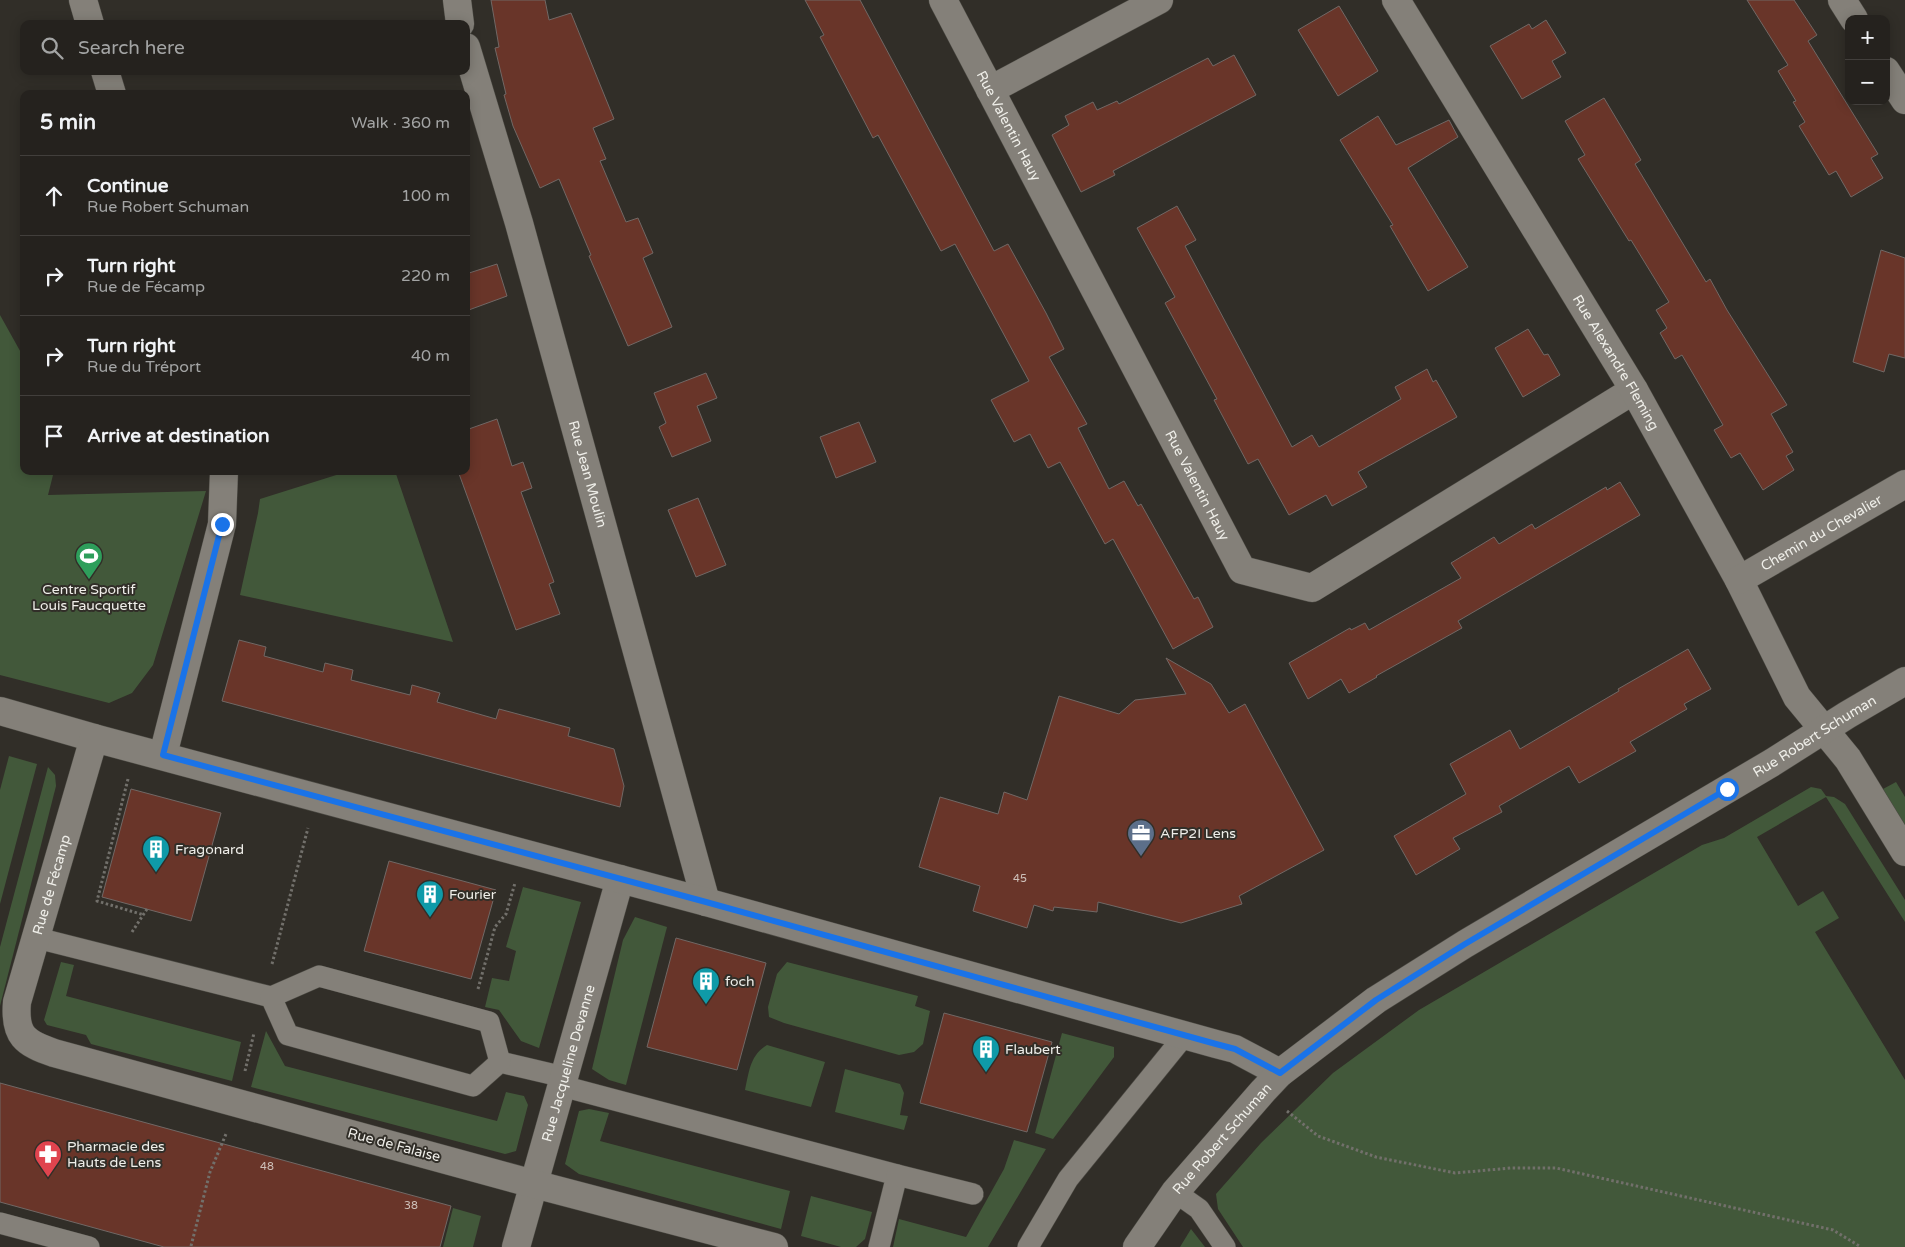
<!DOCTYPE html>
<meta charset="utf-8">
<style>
body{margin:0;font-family:"Varela Round",sans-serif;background:#312f2b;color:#f1f3f6}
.controls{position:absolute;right:15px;top:15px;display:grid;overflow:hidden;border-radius:10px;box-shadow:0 2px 12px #0003}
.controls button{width:45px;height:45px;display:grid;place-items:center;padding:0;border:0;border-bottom:1px solid #423f3c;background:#25221e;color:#f1f3f6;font:25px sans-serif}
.stop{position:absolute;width:15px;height:15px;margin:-11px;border:4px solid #1a73e8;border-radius:50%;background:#fff}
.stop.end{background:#1a73e8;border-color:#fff;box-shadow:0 1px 5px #0008}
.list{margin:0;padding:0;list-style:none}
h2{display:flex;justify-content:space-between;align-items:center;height:65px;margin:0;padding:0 20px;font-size:21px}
h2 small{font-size:16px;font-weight:400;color:#a3a4a4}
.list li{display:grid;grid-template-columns:32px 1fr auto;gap:15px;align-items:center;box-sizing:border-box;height:80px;padding:0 20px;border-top:1px solid #423f3c}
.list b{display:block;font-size:19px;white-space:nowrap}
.list p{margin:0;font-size:16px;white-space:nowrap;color:#a3a4a4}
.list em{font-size:16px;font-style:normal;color:#a3a4a4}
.icon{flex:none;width:28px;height:28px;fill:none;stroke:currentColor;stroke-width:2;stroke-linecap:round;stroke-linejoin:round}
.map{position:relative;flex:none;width:1905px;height:1247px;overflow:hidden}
.search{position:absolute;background:#25221e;box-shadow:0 2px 12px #0003;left:20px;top:20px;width:450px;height:55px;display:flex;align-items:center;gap:12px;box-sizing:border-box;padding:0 18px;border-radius:10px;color:#a3a4a4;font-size:19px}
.panel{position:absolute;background:#25221e;box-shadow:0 2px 12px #0003;left:20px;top:90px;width:450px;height:385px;border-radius:10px}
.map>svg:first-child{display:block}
.green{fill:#42583a}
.building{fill:#693529;stroke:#716865}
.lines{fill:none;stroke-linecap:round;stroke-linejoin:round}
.service-casing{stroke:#4c4a44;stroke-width:22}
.minor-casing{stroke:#4c4a44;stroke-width:29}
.tertiary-casing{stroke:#4c4a44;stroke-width:29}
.path{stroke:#72706b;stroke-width:3;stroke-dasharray:2.5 2.5;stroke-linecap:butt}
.service{stroke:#848079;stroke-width:21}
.minor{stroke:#848079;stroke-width:28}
.tertiary{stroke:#848079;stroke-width:28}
.route{stroke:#1a73e8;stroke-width:6}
.labels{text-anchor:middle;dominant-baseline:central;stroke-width:4;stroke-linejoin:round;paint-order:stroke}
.number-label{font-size:11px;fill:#cec0b9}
.street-label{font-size:14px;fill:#efeee9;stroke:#312e28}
.poi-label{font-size:14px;fill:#efeee9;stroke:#312e28;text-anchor:start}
</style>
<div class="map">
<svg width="1905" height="1247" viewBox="0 0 1905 1247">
<rect width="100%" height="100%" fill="#312e28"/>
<g class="green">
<polygon points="0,315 24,358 24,471 54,471 48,495 206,491 153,665 132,693 109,703 0,675"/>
<polygon points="349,471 395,471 453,642 240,595 258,513 260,499"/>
<polygon points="9,756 37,764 0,904 0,790"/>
<polygon points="48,767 55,775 56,786 0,1006 0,947"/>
<polygon points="1896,782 1905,797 1905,827 1883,789"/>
<polygon points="1811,787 1821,789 1826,796 1834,797 1845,804 1905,900 1905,922 1826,797 1757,837 1798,906 1823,891 1839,918 1815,932 1905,1080 1905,1247 1243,1247 1218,1209 1216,1194 1261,1143 1333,1073 1419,1010 1702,845 1724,838"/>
<polygon points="523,887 581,902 539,1048 521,1041 499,1010 485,1007 492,978 509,981 516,951 506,947"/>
<polygon points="635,917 667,927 626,1085 609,1080 592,1069 623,940"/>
<polygon points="61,962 74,965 66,996 241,1042 232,1081 91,1044 86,1035 47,1025 44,1020"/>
<polygon points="787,962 918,996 915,1006 930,1011 923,1044 914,1052 899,1055 784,1023 769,1017 768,1007 777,974"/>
<polygon points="266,1031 285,1066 497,1121 506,1092 524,1096 528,1105 516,1151 505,1154 251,1087"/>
<polygon points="1062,1033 1114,1047 1114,1057 1053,1139 1035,1133"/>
<path d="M767,1045L825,1062L811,1107L745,1090C749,1072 750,1055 767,1045Z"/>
<polygon points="845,1069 900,1084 904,1093 900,1115 908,1116 904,1130 835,1112"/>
<polygon points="589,1109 609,1113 600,1141 790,1191 781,1229 579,1174 565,1164 579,1111"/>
<polygon points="1014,1140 1046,1149 988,1247 893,1247 899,1219 966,1237 1004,1169"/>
<polygon points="811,1196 872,1212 865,1239 856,1247 841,1247 801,1236"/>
<polygon points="453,1208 481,1216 473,1247 443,1247"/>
<polygon points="1191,1229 1205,1247 1180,1247"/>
</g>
<g class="building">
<polygon points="491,0 545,0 549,20 571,13 614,119 593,128 606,159 600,161 626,222 638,218 653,253 643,258 672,327 628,346 589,256 591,255 559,179 540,188 513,126 504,95 506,94 495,48 499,47"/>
<polygon points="805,0 860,0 994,251 1008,244 1046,313 1064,349 1049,357 1087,424 1078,428 1109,489 1124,481 1138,506 1141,504 1194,599 1198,597 1213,627 1173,649 1113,539 1105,544 1060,462 1048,468 1030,434 1014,442 991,400 1029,381 955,244 941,251 878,135 873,138 820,37 824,35"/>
<polygon points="1747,0 1794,0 1817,35 1808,41 1878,154 1871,158 1883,178 1851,197 1836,171 1829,175 1799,126 1805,122 1793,102 1796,101 1778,71 1788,65"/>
<polygon points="1339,6 1378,71 1338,96 1298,30"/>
<polygon points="1546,20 1566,53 1552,61 1561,77 1522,99 1490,46 1529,24 1532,29"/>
<polygon points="1234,55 1256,95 1113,171 1115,175 1081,192 1052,135 1069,125 1065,116 1093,102 1097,110 1117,101 1119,104 1208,58 1213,66"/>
<polygon points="1604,98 1641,160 1635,164 1706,282 1710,279 1727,310 1787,405 1771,414 1793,452 1786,456 1794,470 1763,490 1740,453 1731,458 1714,430 1723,425 1682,355 1675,359 1660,333 1667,328 1656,310 1669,302 1631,240 1629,241 1578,159 1585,155 1565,121"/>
<polygon points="1378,116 1396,145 1449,120 1458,137 1408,168 1468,267 1428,291 1390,226 1393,225 1340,140"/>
<polygon points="1177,206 1196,240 1185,246 1292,447 1312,435 1319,447 1401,399 1395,387 1427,369 1433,382 1436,380 1457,417 1358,472 1367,487 1332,506 1326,495 1289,515 1258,459 1248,464 1214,400 1217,399 1165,303 1175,297 1137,228"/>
<polygon points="1881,250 1905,258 1905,358 1889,354 1884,372 1853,362"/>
<polygon points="497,264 507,296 466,311 466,274"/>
<polygon points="1528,329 1544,355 1548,354 1560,375 1523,397 1495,348"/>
<polygon points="706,373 717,398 697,406 711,441 672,457 659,427 666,423 654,393"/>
<polygon points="497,419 512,466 523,462 532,488 521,492 554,582 549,584 560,614 516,630 458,471 466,471 466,430"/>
<polygon points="859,422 876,462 836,478 820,437"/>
<polygon points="1620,482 1640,515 1458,621 1462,628 1376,676 1377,677 1349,693 1341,679 1308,699 1289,663 1350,628 1351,630 1365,623 1369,630 1461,578 1451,563 1494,537 1499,544 1532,524 1535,529 1606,487 1607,490"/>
<polygon points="698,498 726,565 696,577 668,510"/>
<polygon points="239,640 266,647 264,656 323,672 325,663 353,670 351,680 410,695 412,685 440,693 437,702 496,719 499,709 570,728 568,736 614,749 624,786 620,807 222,701"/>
<polygon points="1688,649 1711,689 1684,704 1687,709 1630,742 1636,751 1579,783 1569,766 1499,806 1502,812 1453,838 1460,849 1416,875 1394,836 1466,794 1450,764 1510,730 1520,749 1619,691 1618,689"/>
<polygon points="1166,658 1211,684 1229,713 1245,704 1324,850 1239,896 1242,904 1181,923 1098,902 1097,912 1054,907 1053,911 1034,905 1027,928 973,911 980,886 919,867 940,797 998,814 1004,792 1027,800 1059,696 1119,714 1135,700 1186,694"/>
<polygon points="131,789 221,813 191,921 102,897"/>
<polygon points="389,861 496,890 471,979 364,951"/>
<polygon points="676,938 766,963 737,1070 647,1047"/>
<polygon points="944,1013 1052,1042 1027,1132 920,1103"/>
<polygon points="0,1083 451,1206 440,1247 164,1247 0,1202"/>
</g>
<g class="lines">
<g class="service-casing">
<g id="service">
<polyline points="37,938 271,997 288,1035 473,1086 500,1062 564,1077"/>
<polyline points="271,997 319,976 489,1022 500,1062"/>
<polyline points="562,1086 897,1175 879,1247"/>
<polyline points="897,1175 973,1194"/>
<polyline points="1175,1192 1199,1209 1225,1247"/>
<polyline points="0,1223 89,1247"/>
<polyline points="1028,1247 1068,1179 1185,1035"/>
</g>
</g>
<g class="minor-casing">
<g id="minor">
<polyline points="83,0 90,24"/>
<polyline points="457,0 460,24"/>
<path id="s1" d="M943,0L1242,570L1312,588L1634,390"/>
<path id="s2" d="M1396,0L1634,390L1739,580L1797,697L1848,759L1905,852"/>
<polyline points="1842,0 1854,19"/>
<path id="s3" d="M466,47L519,223L706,902"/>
<polyline points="105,71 112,94"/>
<polyline points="1886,71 1905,100"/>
<polyline points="990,90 1159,0"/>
<path id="s4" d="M1739,580L1905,484"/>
<polyline points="0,711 94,738"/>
<polyline points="163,755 222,524 224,471"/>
<path id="s5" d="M516,1247L620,879"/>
<path id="s6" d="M774,1247L534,1184L54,1053C25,1043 14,1036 17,1002L94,738L706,902L1216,1044L1235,1049L1280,1073"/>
</g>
</g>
<g class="tertiary-casing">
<g id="tertiary">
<path id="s7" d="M1137,1247L1175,1192L1263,1091L1280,1073L1376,1000L1465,944L1773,762L1847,715L1905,681"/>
</g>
</g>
<g class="path">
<polyline points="128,779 97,901 144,915"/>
<polyline points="132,932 147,909"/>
<polyline points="272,964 308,828"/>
<polyline points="478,989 495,927 506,914 515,883"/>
<polyline points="245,1071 254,1033"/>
<polyline points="1287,1111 1318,1136 1376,1157 1455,1173 1511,1168 1556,1168 1833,1230 1861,1247"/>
<polyline points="191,1246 210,1172 226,1134"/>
</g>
<use href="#service" class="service"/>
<use href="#minor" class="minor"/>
<use href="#tertiary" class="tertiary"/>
</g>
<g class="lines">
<polyline class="route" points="222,524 163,755 706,902 1216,1044 1235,1049 1280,1073 1376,1000 1465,944 1727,789"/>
</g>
<defs>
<g id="stadium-pin" transform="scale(1.4375)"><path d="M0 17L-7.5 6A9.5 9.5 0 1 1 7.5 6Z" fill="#2e9e5b" stroke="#312e28"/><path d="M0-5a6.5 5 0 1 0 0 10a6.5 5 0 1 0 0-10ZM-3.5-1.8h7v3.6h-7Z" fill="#fff"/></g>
<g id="office-pin" transform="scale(1.4375)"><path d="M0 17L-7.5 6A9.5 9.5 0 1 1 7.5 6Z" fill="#5c6f8a" stroke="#312e28"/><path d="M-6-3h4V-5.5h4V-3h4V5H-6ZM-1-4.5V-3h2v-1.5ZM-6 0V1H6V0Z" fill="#fff"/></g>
<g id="building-pin" transform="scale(1.4375)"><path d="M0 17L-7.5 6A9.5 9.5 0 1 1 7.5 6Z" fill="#0f9aa8" stroke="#312e28"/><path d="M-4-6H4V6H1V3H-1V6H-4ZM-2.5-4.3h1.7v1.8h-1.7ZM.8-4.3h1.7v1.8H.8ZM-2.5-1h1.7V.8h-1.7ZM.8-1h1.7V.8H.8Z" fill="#fff"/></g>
<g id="pharmacy-pin" transform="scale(1.4375)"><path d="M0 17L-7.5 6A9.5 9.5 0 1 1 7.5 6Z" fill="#e0444e" stroke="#312e28"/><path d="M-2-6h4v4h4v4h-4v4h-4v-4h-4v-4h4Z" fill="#fff"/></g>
</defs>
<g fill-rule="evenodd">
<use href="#stadium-pin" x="89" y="556"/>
<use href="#office-pin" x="1141" y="833"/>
<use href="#building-pin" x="156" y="849"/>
<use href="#building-pin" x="430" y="894"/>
<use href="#building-pin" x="706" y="981"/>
<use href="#building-pin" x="986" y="1049"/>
<use href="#pharmacy-pin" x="48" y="1154"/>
</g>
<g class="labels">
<g class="number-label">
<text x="1020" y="878">45</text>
<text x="267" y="1166">48</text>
<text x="411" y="1205">38</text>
</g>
<g class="street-label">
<text stroke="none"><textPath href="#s1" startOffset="142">Rue Valentin Hauy</textPath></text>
<text stroke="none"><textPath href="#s2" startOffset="424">Rue Alexandre Fleming</textPath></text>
<text stroke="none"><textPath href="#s3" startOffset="444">Rue Jean Moulin</textPath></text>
<text stroke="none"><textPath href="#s1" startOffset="548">Rue Valentin Hauy</textPath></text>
<text stroke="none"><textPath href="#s4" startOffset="95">Chemin du Chevalier</textPath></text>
<text stroke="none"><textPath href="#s7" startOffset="858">Rue Robert Schuman</textPath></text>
<text stroke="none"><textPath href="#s6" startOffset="939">Rue de Fécamp</textPath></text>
<text stroke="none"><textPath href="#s5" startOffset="191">Rue Jacqueline Devanne</textPath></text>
<text stroke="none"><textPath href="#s7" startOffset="138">Rue Robert Schuman</textPath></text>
<text transform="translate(394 1145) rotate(15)">Rue de Falaise</text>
</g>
<g class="poi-label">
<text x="89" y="589" text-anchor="middle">Centre Sportif<tspan x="89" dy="16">Louis Faucquette</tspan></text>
<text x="1160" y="833">AFP2I Lens</text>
<text x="175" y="849">Fragonard</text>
<text x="449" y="894">Fourier</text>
<text x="725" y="981">foch</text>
<text x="1005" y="1049">Flaubert</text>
<text x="67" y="1146">Pharmacie des<tspan x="67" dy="16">Hauts de Lens</tspan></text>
</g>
</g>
</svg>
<div class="controls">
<button>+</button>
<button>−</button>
</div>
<div class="stop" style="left:1727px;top:789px"></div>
<div class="stop end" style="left:222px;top:524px"></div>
<div class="search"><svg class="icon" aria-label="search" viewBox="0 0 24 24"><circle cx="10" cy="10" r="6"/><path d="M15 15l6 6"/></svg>Search here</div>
<section class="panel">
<h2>5 min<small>Walk · 360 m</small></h2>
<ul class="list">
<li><svg class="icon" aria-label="ahead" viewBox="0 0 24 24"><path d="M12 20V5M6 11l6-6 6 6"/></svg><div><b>Continue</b><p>Rue Robert Schuman</p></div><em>100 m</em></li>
<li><svg class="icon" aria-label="right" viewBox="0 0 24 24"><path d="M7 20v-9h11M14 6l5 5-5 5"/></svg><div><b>Turn right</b><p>Rue de Fécamp</p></div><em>220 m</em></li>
<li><svg class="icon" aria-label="right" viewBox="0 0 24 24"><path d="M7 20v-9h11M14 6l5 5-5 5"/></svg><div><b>Turn right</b><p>Rue du Tréport</p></div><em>40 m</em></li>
<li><svg class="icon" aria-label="arrive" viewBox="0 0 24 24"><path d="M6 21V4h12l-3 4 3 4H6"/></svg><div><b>Arrive at destination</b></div></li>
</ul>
</section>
</div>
